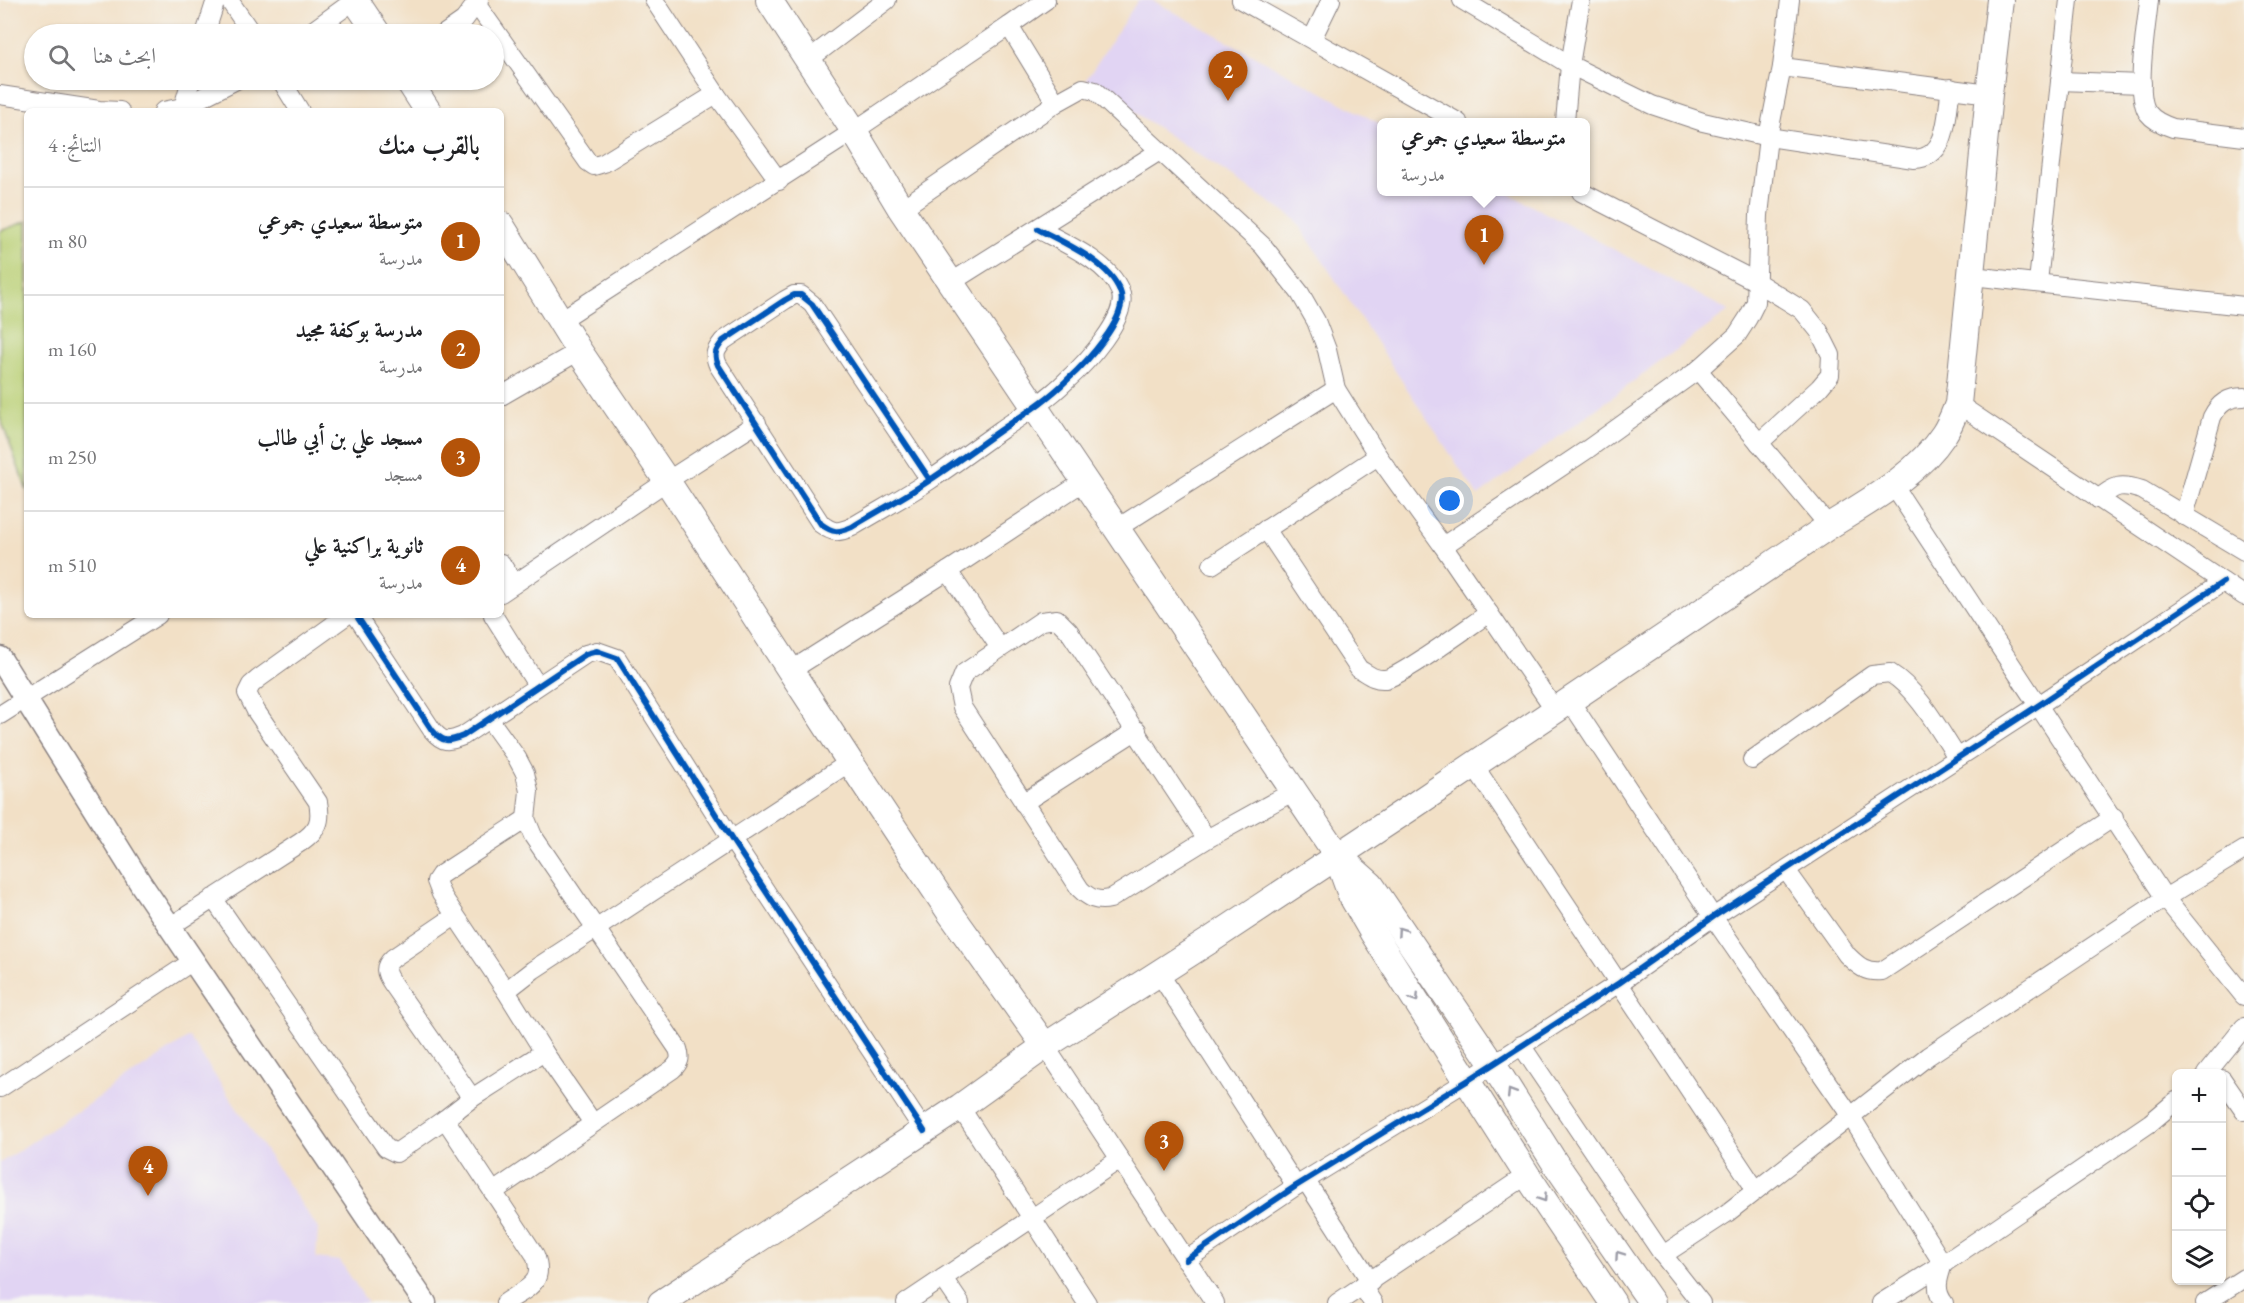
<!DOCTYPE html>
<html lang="ar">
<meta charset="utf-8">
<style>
body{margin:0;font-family:"EB Garamond",Amiri,serif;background:#f6f6f6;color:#202124;direction:rtl}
.controls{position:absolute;right:18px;bottom:18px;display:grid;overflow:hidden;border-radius:9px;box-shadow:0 2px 4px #0004}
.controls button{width:54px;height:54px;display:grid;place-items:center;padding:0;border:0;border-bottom:2px solid #e0e0e0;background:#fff;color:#202124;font:30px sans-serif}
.you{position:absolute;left:1450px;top:501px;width:21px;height:21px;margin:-15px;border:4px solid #fff;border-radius:50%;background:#1a73e8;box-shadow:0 0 0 9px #1a73e833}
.badge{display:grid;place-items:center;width:39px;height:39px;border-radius:50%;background:#b45309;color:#fff;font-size:20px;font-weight:700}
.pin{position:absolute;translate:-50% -50px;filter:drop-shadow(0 2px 3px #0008)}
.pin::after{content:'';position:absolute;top:32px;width:21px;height:18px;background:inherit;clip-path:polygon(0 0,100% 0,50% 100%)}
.popup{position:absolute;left:1377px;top:118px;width:213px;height:78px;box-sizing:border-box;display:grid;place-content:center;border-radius:9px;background:#fff;filter:drop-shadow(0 2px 4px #0005);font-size:20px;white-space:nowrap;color:#757577}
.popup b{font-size:22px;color:#202124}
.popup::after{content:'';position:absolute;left:50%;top:100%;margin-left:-12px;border:12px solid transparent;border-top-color:#fff}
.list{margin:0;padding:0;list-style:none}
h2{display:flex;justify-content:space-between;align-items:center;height:78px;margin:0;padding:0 24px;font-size:26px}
h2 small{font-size:20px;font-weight:400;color:#757577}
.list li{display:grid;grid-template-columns:39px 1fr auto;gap:18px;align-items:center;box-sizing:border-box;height:108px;padding:0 24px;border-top:2px solid #e0e0e0}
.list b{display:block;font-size:22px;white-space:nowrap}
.list p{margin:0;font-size:20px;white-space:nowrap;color:#757577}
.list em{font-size:20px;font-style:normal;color:#757577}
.icon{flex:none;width:33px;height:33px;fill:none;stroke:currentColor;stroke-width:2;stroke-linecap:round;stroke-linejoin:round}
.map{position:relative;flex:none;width:2244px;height:1303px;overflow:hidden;direction:ltr}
.search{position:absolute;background:#fff;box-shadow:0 2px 4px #0004;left:24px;top:24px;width:480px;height:66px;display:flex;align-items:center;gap:15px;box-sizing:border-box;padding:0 21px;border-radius:33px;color:#757577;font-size:22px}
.panel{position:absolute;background:#fff;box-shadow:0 2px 4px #0004;left:24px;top:108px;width:480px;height:510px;border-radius:9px;direction:rtl}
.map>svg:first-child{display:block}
.built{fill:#e1d4f3}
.green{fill:#b9cf73;stroke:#6e7857;stroke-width:1.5}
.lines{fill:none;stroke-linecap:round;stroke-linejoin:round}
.minor-casing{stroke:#8a8180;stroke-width:20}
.tertiary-casing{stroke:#8a8180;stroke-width:25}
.secondary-casing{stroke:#8a8180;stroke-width:28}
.minor{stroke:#fff;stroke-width:18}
.tertiary{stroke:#fff;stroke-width:22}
.secondary{stroke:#fff;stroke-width:26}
.cycleway-casing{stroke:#f6f6f2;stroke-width:10}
.cycleway{stroke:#0057b8;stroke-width:6}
.oneway{stroke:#9c9ca7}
</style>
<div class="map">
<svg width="2244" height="1303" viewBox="0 0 2244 1303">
<rect width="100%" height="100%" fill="#f6f6f2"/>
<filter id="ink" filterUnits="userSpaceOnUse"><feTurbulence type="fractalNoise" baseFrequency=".0167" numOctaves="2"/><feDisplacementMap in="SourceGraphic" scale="12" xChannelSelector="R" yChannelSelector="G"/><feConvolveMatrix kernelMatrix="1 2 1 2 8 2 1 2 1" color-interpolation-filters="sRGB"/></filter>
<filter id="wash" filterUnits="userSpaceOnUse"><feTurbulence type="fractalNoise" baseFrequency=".008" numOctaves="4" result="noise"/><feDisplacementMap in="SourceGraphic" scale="24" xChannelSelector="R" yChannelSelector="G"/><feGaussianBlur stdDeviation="1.35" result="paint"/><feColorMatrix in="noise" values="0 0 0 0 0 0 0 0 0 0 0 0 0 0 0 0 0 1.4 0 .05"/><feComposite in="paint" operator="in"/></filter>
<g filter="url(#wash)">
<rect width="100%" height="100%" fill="#f2e0c6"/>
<g class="built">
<polygon points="1138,0 1152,0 1382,125 1382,192 1506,192 1729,311 1478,496 1295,219 1086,80"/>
<polygon points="189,1037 318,1229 316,1258 340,1261 368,1303 0,1303 0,1163"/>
</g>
<polygon class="green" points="27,221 27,491 0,417 0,231"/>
</g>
<g filter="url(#ink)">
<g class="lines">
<g class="minor-casing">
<g id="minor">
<polyline points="229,0 252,34"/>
<polyline points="654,0 716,94 779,181"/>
<polyline points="1046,0 1009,26 1056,103"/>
<polyline points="1241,0 1458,122"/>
<path d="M1462,0L1570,65L1652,105L1703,122L1768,137L1914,159C1949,158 1946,115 1951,88"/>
<path d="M2149,0C2147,24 2134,95 2148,113C2154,121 2164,125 2173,128L2244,137"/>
<polyline points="477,5 588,162 594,166 604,163 716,94"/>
<polyline points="205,34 216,0"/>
<polyline points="308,34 355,0"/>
<polyline points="444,34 464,20 479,0"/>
<polyline points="1312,39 1331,0"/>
<polyline points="808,60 887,0"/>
<polyline points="1782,67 1989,94"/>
<polyline points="281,80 300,111"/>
<polyline points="2060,81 2142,84"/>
<polyline points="0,95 99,110 120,111"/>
<polyline points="183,107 191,80"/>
<polyline points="163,111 183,107 236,80"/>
<polyline points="1565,122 1570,65 1581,0"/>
<polyline points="1581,192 1755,281 1802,310 1819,331 1831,355 1830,375 1819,388 1759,443"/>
<polyline points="901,209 1056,103 1083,88 1095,91 1263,246 1300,293 1316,321 1327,350 1336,389 1378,456 1443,546 1555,710"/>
<polyline points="1972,276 2244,306"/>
<polyline points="2038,282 2069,0"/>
<polyline points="950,283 1158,152"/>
<polyline points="561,320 854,131 1009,26"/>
<polyline points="1698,370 1829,526"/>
<polyline points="501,396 579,351"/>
<polyline points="1958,404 2244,596"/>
<path d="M930,480L812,304L801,295H794L785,300L723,341C716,350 713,354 718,365L821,524C833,533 838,533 852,527C878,511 905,497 930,480C954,464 977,447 1001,430C1023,415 1047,400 1066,381C1084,365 1131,316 1120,291C1109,262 1064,243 1038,229"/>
<polyline points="1893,485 2165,898 2244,996"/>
<path d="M2098,499C2116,485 2120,483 2142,490L2244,551"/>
<path d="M2184,516L2212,417C2219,403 2228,397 2244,397"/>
<polyline points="1116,529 1336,389"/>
<path d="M1266,529L1359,669C1368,674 1374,680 1385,679C1401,677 1471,625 1489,613"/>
<polyline points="1443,546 1588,449 1698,370 1737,335 1748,318 1756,302 1759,215 1768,137 1782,67 1790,0"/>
<polyline points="501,563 514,584"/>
<polyline points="1212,565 1378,456"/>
<polyline points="948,571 1000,648"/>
<polyline points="501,593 667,481 757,423"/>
<path d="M356,615L432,730C443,743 448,742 463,736L586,654L597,651L617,658L732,840L924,1131"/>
<polyline points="493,615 537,685"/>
<polyline points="790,671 948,571 1083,482"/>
<path d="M1570,701L1713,917L1850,1115L1943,1264C1938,1279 1934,1290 1944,1303"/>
<polyline points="0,715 158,615"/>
<path d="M489,719L517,758L525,773L529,791L526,819L533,836L678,1049C681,1058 680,1062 673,1069L493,1192"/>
<path d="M1752,760L1872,675L1890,673C1918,690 1939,730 1957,757"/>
<polyline points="1473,764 1756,1190"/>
<polyline points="1023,803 1137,730"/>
<path d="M1207,839L1069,631L1057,619L1041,621L964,673L958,688L962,707L1080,889C1089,898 1097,902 1110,899L1207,839L1294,791"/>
<path d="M1786,870L1847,955C1858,966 1866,973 1882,971L2114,817"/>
<polyline points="213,898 386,1148 396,1153 445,1119"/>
<path d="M455,916L393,958C383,967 385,973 392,983L472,1098"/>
<path d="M171,926L301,842C318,830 322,822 318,802L256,711L247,693L251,685L258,679L347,615"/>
<polyline points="1159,973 1296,1186"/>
<polyline points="506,991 441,894 436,881 440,875 526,819"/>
<polyline points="1521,1045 1663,1255 1701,1303"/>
<polyline points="1045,1046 1215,1303"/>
<polyline points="544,1052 593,1123"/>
<polyline points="2206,1074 2244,1027"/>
<polyline points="2222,1079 2244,1111"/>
<polyline points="0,1088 193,961"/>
<polyline points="960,1107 1087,1303"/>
<polyline points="1306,1181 1371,1282"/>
<polyline points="1663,1255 1727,1213 1928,1056 2165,898 2244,850"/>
<polyline points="1186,1260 1296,1186 1467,1081 1619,983 1713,917 2039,705 2223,582"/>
<polyline points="943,1278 960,1303"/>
<polyline points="1362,1286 1373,1303"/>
<path d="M505,1303C526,1288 546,1284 535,1255L445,1119L472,1098L544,1052L506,991L533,970L850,762"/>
<polyline points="906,1303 1120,1159"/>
<polyline points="1337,1303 1527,1175"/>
<polyline points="1881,1303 1943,1264 2150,1123 2176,1101"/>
<polyline points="2205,1303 2244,1278"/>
</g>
</g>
<g class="tertiary-casing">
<polyline id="tertiary" points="0,658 141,884 425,1303"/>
</g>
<g class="secondary-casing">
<g id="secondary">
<polyline points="355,0 378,34"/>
<polyline points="769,0 854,131 901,209 1337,855 1371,885 1492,1063 1555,1163 1652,1303"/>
<polyline points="408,80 428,111"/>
<polyline points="501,225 579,351 667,481 850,762 951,914 1045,1046"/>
<polyline points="1338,859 1351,895 1373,933 1527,1175 1613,1303"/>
<path d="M661,1303L960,1107L1045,1046L1209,941L1413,806L1829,526C1871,500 1917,475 1944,434C1950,425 1954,414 1958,404L1989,94L2000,0"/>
</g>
</g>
<use href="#minor" class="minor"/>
<use href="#tertiary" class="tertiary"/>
<use href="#secondary" class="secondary"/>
<g class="cycleway-casing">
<g id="cycleway">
<path d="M930,480L812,304L801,295H794L785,300L723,341C716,350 713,354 718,365L821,524C833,533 838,533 852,527C878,511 905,497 930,480C954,464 977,447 1001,430C1023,415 1047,400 1066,381C1084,365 1131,316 1120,291C1109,262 1064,243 1038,229"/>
<path d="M356,615L432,730C443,743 448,742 463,736L586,654L597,651L617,658L732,840L924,1131"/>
<polyline points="1186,1260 1296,1186 1467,1081 1619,983 1713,917 2039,705 2223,582"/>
</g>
</g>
<use href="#cycleway" class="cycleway"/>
</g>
<defs><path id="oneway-chevron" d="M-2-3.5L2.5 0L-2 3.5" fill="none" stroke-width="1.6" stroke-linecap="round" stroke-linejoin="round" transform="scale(1.5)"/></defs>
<g class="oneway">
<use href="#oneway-chevron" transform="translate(1401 931) rotate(-125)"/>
<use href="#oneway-chevron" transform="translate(1415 998) rotate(57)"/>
<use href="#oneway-chevron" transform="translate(1511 1093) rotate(-122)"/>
<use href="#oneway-chevron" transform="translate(1543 1198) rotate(56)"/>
<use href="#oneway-chevron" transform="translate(1619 1255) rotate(-125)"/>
</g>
</g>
</svg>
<div class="controls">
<button>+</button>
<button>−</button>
<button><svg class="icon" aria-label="locate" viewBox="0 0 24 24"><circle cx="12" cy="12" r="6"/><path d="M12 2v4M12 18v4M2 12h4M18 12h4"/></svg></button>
<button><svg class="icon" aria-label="layers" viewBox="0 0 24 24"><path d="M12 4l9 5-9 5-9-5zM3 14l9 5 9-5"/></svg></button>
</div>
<div class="you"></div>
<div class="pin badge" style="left:1484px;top:265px">1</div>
<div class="popup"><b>متوسطة سعيدي جموعي</b>مدرسة</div>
<div class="pin badge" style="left:1228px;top:101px">2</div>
<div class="pin badge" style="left:1164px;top:1171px">3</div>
<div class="pin badge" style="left:148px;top:1196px">4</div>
<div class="search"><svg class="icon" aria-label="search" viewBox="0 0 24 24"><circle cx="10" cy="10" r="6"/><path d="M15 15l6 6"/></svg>ابحث هنا</div>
<section class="panel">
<h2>بالقرب منك<small>النتائج: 4</small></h2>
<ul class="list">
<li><span class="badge">1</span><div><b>متوسطة سعيدي جموعي</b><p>مدرسة</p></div><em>80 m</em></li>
<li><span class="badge">2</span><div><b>مدرسة بوكفة مجيد</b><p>مدرسة</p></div><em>160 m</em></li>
<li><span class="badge">3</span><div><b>مسجد علي بن أبي طالب</b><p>مسجد</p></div><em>250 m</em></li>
<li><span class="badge">4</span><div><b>ثانوية براكنية علي</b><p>مدرسة</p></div><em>510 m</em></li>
</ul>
</section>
</div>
